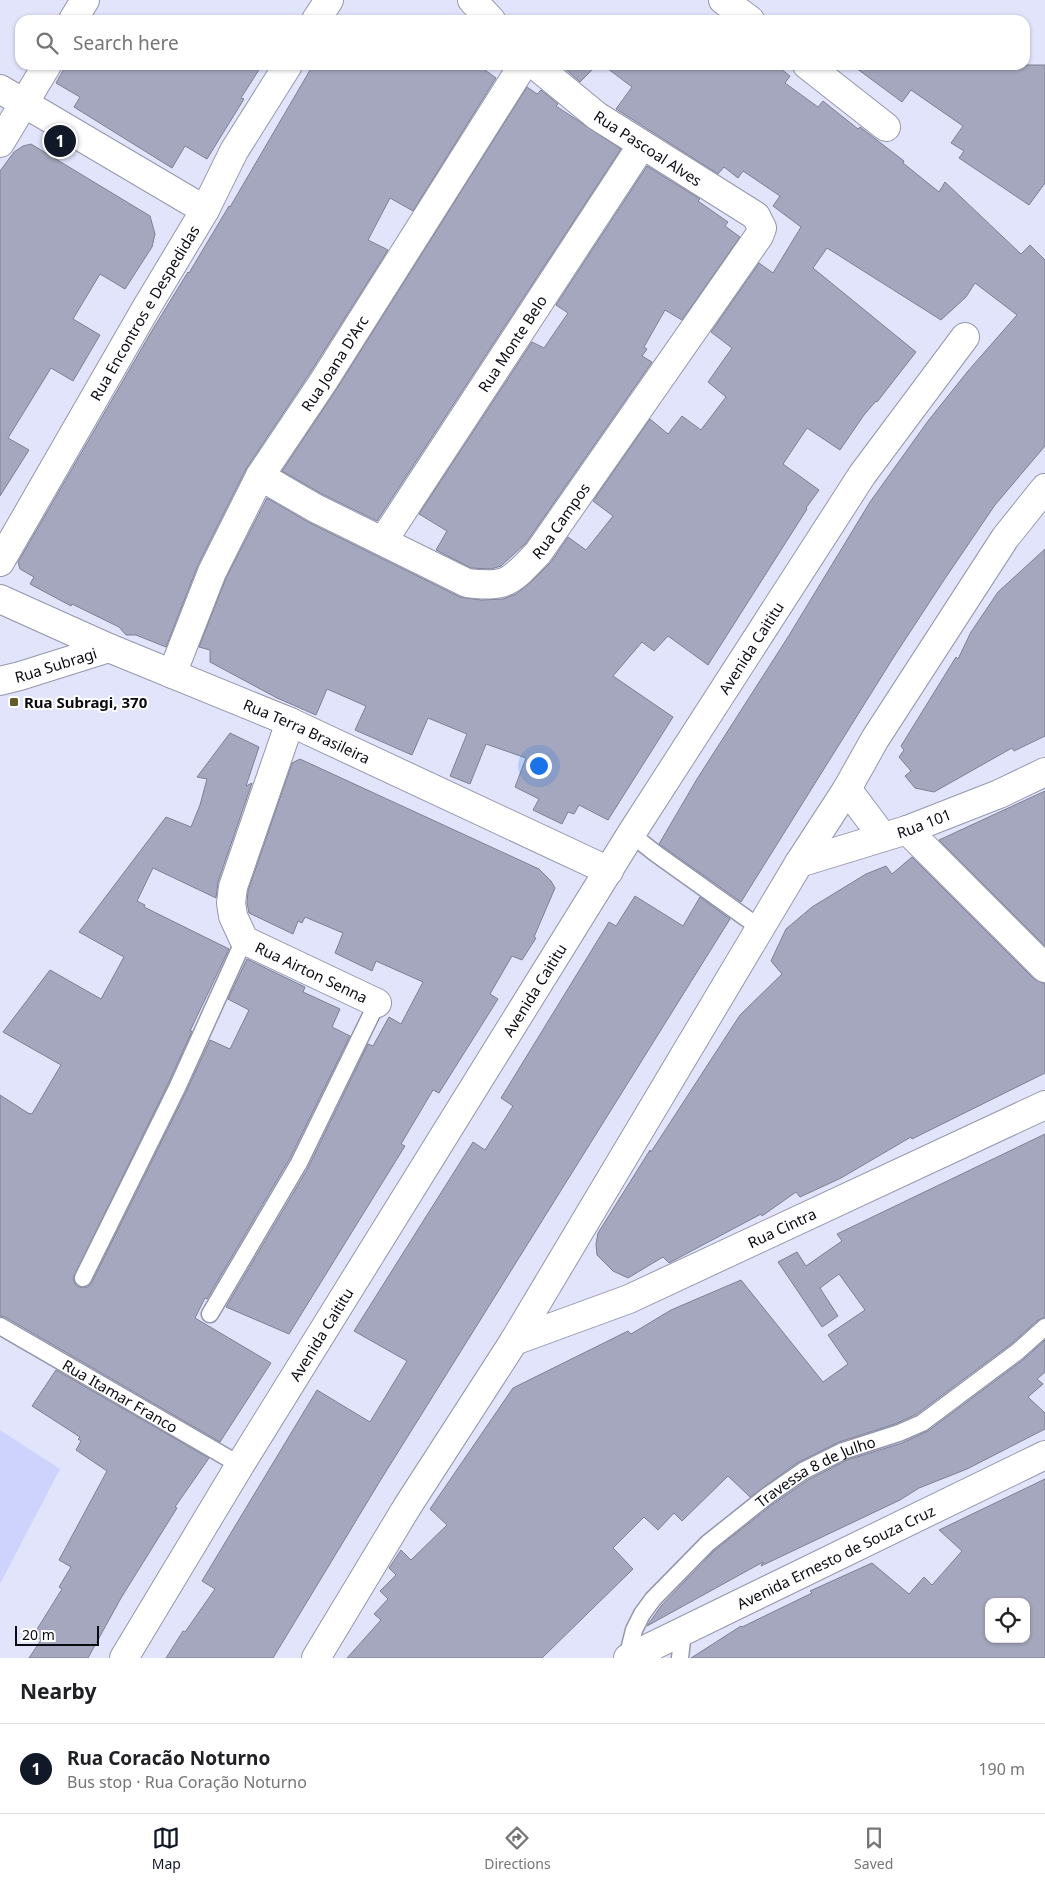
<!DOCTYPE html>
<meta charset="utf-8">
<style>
body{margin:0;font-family:"Noto Sans",sans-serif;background:#f2f2f2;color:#202124}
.controls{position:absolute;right:15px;bottom:15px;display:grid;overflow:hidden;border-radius:10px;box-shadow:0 1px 4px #0004}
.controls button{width:45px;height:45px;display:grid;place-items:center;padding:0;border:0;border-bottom:1px solid #e0e0e0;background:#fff;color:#202124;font:25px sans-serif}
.scale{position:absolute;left:15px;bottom:12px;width:84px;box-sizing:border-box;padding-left:5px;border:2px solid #0a0b12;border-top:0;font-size:14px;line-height:18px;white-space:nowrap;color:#0a0b12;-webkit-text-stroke:4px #fff;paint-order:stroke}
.you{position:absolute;left:538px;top:765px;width:18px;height:18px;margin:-12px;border:4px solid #fff;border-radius:50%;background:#1a73e8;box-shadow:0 0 0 8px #1a73e833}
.badge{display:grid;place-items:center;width:32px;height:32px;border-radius:50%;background:#111827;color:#fff;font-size:16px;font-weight:700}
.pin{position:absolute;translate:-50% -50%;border:2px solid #fff;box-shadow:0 1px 5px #0006}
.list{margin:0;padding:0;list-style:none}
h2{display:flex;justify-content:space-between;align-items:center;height:65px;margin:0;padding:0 20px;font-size:21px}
h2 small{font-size:16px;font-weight:400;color:#757577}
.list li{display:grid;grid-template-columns:32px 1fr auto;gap:15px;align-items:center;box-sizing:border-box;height:90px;padding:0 20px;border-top:1px solid #e0e0e0}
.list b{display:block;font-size:19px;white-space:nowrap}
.list p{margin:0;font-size:16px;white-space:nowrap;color:#757577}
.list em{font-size:16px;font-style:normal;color:#757577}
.icon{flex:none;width:28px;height:28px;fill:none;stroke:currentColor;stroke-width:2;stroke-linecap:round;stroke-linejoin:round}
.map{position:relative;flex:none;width:1045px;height:1658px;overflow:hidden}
.search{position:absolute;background:#fff;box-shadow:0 1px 4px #0004;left:15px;right:15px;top:15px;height:55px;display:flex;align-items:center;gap:12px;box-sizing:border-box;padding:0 18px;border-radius:15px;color:#757577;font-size:19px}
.sheet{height:155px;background:#fff}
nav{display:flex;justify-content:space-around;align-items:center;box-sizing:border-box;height:70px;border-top:1px solid #e0e0e0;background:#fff;font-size:14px;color:#757577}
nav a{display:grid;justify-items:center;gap:2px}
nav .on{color:#111827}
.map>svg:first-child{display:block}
.green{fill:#ced3fe}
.building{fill:#a4a7bd;stroke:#7e8095;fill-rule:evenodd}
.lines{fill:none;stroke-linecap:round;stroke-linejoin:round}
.lane-casing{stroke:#9497ac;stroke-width:19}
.street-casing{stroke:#9497ac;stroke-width:30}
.lane{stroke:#fff;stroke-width:16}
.street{stroke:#fff;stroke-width:28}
.poi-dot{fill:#655d29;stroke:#fff;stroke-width:2}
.labels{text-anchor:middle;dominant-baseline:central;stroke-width:4;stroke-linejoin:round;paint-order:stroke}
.street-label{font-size:15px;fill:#0a0b12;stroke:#fff}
.poi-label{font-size:15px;font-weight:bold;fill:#0a0b12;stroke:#fff;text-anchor:start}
</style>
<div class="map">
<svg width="1045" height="1658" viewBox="0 0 1045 1658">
<rect width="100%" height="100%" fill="#e1e4fb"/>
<polygon class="green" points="0,1430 60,1469 0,1584"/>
<g class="building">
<polygon points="66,65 262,65 241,98 244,99 207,159 185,146 172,168 74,107 80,97 56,83"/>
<polygon points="313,65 478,65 496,78 413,211 390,198 368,240 388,250 310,373 246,469 198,565 166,647 136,635 126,635 119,627 72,604 71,606 30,584 34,577 20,569 18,562 153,329 188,272 189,273 229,206 230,207"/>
<polygon points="565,65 597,65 580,82 563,67"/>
<polygon points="603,65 776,65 790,76 785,83 818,107 823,101 858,129 860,127 904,161 903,163 939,192 945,182 1021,254 1030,245 1045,260 1045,446 995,505 944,580 895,655 741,902 659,844 697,779 788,637 870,502 928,421 968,371 1017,315 975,283 966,297 941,320 827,248 813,268 916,352 877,402 876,401 864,415 840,450 807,428 783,464 819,490 806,508 807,509 708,665 668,636 654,651 642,642 613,676 673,717 608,820 579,805 574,814 568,812 562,824 533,810 539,799 515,787 526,758 486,744 470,784 450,776 467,734 428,718 412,755 355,730 366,706 327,689 316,715 277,698 210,662 210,650 199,647 226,578 267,498 308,522 460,597 481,600 503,599 516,594 532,581 551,562 568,537 586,550 613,516 593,501 650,419 668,434 682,416 701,430 726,397 708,382 732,348 711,332 759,263 773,273 801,227 773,206 780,196 743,171 738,178 724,167 718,174 616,109 632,87"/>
<polygon points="852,65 1045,65 1045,183 1029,205 959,158 964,151 951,143 963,126 911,90 902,102"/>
<polygon points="527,87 537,94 541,90 558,104 556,106 621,149 377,521 322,494 282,471 336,390"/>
<polygon points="31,144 150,216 155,234 152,247 125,289 100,274 73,319 100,335 73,381 51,368 8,438 29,450 0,496 0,171 14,152 23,146"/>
<polygon points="647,166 700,199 698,201 728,222 725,226 740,237 682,320 665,310 644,347 647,349 642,356 652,362 526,543 501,566 491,569 471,568 436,550 447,531 419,514 532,342 544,348 568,313 556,305"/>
<polygon points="1045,549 1045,736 1014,751 1012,748 934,792 915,788 905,776 911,771 899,757 904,750 901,746 956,657 958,659 971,632 998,592"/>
<polygon points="230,733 259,747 246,786 252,783 218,882 216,898 153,868 137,901 145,905 144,907 229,949 190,1031 192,1031 168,1084 73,1278 75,1284 79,1287 88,1287 92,1282 186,1092 210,1040 230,1049 249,1010 228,999 247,959 305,987 303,992 340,1009 332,1027 350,1036 290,1158 207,1299 205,1298 195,1318 271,1363 220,1442 5,1317 0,1316 0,1095 28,1113 32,1114 61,1065 3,1032 50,970 101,999 124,957 79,932 166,817 191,827 200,805 207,779 197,777"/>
<polygon points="300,759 539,869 551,881 555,888 534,937 536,938 522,960 512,956 490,994 498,999 439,1093 433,1090 401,1144 405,1146 289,1334 226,1307 308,1168 368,1044 373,1046 389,1017 401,1024 423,982 376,961 372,971 335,953 343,933 305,917 302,923 298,921 293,934 249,913 247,903 248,891 292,763"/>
<polygon points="1045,791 1045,946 939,840"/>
<polygon points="912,857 1034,979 1045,984 1045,1073 912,1139 911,1137 841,1178 800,1197 796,1192 762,1216 761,1214 669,1263 663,1257 628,1278 613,1271 597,1255 596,1244 598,1233 650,1150 651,1152 740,1015 782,974 771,961 786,929 812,907 866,874 886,866 892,874"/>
<polygon points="635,896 683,926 700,897 730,919 380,1481 273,1658 166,1658 183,1631 185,1632 215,1589 202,1581 317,1390 370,1422 407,1361 354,1331 473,1142 485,1150 513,1106 501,1098 609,922 616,926"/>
<polygon points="1045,1134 1045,1317 1038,1320 1011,1344 917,1414 895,1424 839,1442 797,1463 750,1497 728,1476 682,1521 674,1513 658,1530 644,1517 613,1548 633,1569 542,1658 347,1658 381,1620 374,1614 388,1599 380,1591 396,1575 389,1568 401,1550 411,1560 447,1525 430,1509 513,1388 628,1331 631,1334 671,1310 741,1280 823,1382 848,1364 828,1335 865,1310 839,1274 820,1288 838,1316 822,1327 778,1262 797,1252 806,1266 842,1241 837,1234"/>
<polygon points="1045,1340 1045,1372 1037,1379 1043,1384 1028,1397 1045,1413 1045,1429 967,1469 919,1488 900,1500 761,1566 763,1562 647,1626 661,1606 715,1550 773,1504 808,1480 847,1460 902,1443 928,1431 1023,1360"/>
<polygon points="56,1370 209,1458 175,1507 177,1508 121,1598 88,1658 29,1658 41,1640 34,1634 62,1589 59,1587 71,1567 59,1560 107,1471 76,1450 81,1441 78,1439 80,1437 32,1406"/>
<path d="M1045,1479V1658H691L741,1626L742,1627L812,1593L810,1591L872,1563L909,1594L924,1577L932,1585L962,1551L939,1530ZM989,1602H1026V1639H989Z"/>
</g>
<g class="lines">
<g class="lane-casing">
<g id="lane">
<polyline points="631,834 655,853 760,928"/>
<polyline points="83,1278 177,1088 244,940"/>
<polyline points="210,1314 299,1163 377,1003"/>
<path id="s1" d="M0,1326L240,1465"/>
<path id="s2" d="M627,1658L634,1630L642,1614L653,1599L708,1543L767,1496L803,1471L843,1451L899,1433L922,1423L1017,1352L1045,1327"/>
<polyline points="680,1658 683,1631"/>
</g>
</g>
<g class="street-casing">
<g id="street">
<polyline points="472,0 491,20"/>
<polyline points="723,0 750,20"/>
<polyline points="73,20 85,0"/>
<polyline points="316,20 329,0"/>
<polyline points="807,65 886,127"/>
<polyline points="0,89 205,210"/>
<polyline points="0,143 47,65"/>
<path id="s3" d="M260,476L315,508L467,583C508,588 511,581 538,553L759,236L762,228L756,216L597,116L535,65"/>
<path id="s4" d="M383,541L642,145"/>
<path id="s5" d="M0,562L145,310L205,210L234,151L288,65"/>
<path id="s6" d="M0,599L109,648L290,722L609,871"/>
<path id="s7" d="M172,674L212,572L260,476L323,382L523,65"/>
<path id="s8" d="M0,681L20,676L109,648"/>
<path id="s9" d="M290,722L233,887L231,903L233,916L244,940L377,1003"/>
<polyline points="847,789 883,837"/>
<polyline points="907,830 1045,968"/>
<path id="s10" d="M799,863L907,830L999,794L1045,772"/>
<path id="s11" d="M514,1341L629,1299L1045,1105"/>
<path id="s12" d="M124,1658L240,1465L631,834L862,475L965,337"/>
<polyline points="316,1658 407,1507 514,1341 799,863 847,789 875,739 1005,538 1045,488"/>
<path id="s13" d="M628,1658L1045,1455"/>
</g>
</g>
<use href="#lane" class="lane"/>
<use href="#street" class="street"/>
</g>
<rect class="poi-dot" x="9" y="697" width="10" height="10" rx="2.5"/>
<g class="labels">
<g class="street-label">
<text transform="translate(648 148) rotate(33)">Rua Pascoal Alves</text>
<text stroke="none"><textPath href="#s5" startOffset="288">Rua Encontros e Despedidas</textPath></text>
<text stroke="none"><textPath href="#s4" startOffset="236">Rua Monte Belo</textPath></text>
<text stroke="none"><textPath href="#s7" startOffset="352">Rua Joana D'Arc</textPath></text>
<text stroke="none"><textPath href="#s3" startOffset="355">Rua Campos</textPath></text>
<text stroke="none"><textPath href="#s12" startOffset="1189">Avenida Caititu</textPath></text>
<text stroke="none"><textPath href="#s8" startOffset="58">Rua Subragi</textPath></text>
<text stroke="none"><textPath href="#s6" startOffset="334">Rua Terra Brasileira</textPath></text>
<text stroke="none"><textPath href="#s10" startOffset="131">Rua 101</textPath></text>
<text stroke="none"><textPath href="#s9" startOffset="305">Rua Airton Senna</textPath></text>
<text stroke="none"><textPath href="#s12" startOffset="784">Avenida Caititu</textPath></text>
<text stroke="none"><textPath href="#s11" startOffset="291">Rua Cintra</textPath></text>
<text stroke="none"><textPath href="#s12" startOffset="379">Avenida Caititu</textPath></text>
<text stroke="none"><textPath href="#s1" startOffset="139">Rua Itamar Franco</textPath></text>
<text stroke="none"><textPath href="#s2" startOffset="274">Travessa 8 de Julho</textPath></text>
<text stroke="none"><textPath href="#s13" startOffset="231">Avenida Ernesto de Souza Cruz</textPath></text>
</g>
<g class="poi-label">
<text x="24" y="702">Rua Subragi, 370</text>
</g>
</g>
</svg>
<div class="controls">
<button><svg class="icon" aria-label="locate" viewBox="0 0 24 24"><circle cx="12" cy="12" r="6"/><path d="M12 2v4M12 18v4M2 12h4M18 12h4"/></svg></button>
</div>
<div class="scale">20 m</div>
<div class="you"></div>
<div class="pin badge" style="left:60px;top:141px">1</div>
<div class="search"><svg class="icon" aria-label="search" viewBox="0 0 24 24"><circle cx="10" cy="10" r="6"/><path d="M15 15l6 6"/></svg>Search here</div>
</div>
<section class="sheet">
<h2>Nearby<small></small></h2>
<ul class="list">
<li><span class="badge">1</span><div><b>Rua Coracão Noturno</b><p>Bus stop · Rua Coração Noturno</p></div><em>190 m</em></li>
</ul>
</section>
<nav>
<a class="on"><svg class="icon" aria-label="map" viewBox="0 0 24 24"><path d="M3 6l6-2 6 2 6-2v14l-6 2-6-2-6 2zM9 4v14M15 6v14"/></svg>Map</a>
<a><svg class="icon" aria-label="directions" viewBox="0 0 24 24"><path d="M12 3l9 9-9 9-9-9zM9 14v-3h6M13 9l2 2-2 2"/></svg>Directions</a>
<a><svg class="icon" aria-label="saved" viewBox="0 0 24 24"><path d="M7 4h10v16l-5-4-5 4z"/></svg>Saved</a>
</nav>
